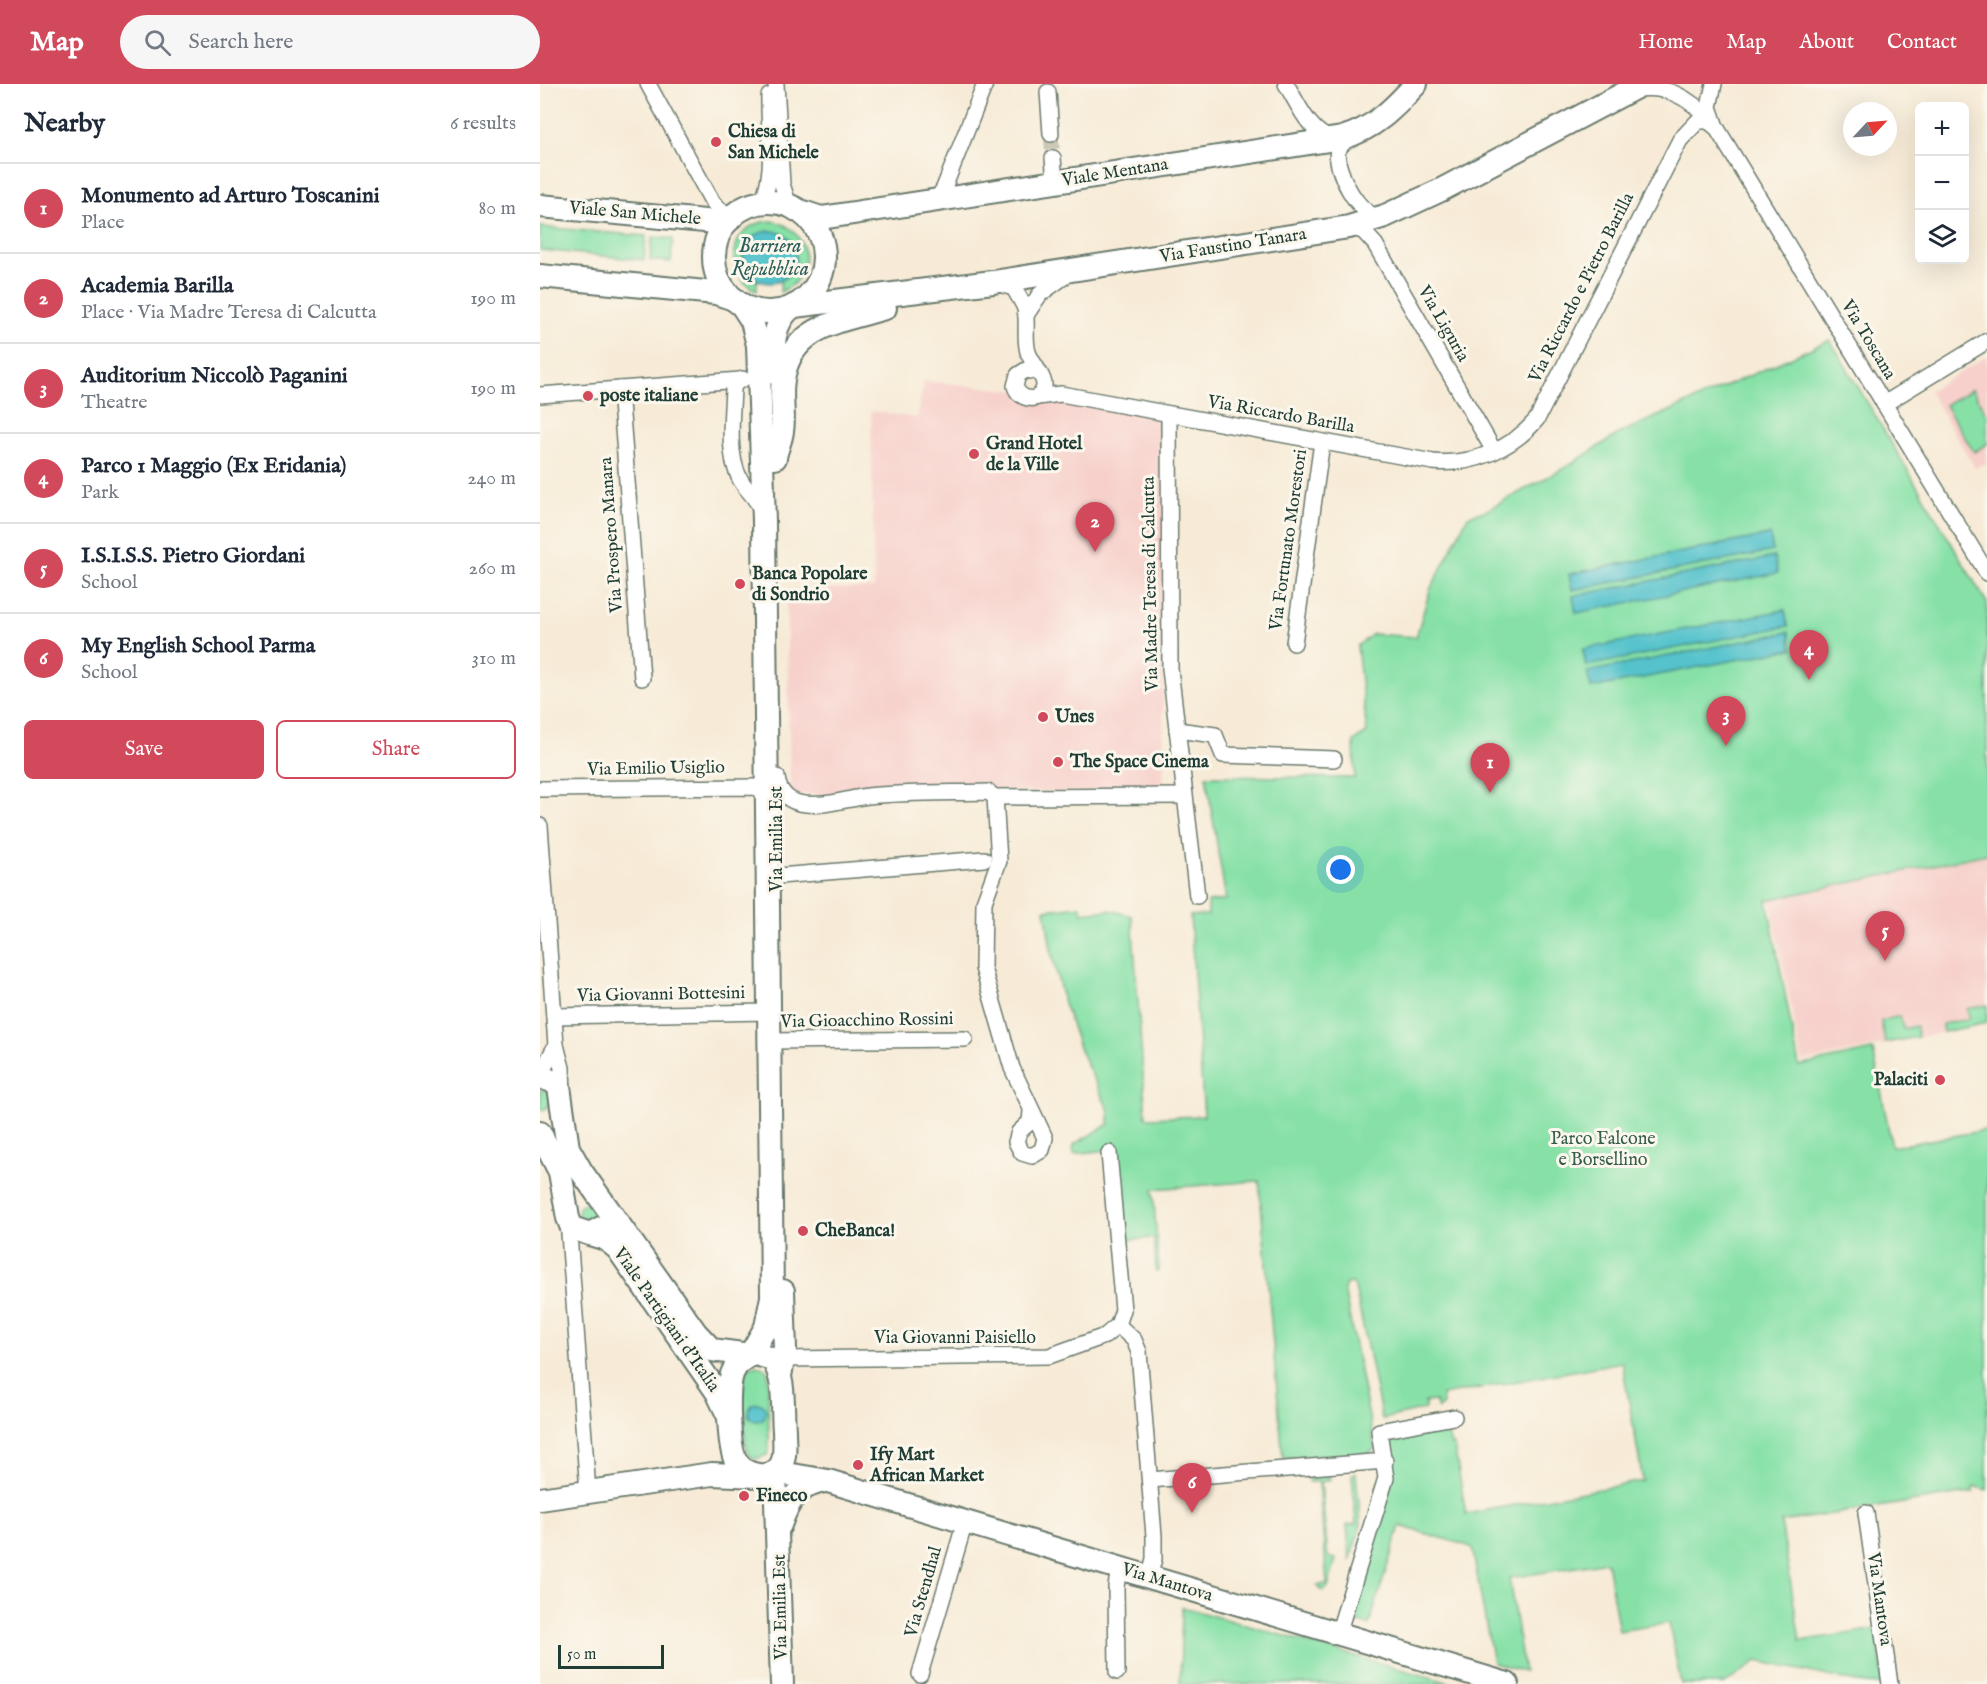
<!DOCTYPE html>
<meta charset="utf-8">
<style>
body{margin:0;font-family:"IM FELL English",serif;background:#f6f6f7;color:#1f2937}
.controls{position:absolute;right:18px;top:18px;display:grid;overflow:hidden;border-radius:9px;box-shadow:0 6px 24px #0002}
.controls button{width:54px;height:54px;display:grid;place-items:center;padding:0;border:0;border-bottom:2px solid #e0e1e3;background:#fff;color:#1f2937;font:30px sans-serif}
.compass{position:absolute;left:1303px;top:18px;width:54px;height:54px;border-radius:50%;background:#fff;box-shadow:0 6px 24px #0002;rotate:64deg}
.scale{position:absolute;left:18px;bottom:15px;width:106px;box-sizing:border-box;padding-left:6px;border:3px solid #1f3d34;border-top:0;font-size:16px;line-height:21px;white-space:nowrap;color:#1f3d34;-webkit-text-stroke:4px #fbf7ec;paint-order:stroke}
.you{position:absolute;left:801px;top:786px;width:21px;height:21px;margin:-15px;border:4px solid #fff;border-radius:50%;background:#1a73e8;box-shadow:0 0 0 9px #1a73e833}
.badge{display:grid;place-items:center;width:39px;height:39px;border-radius:50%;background:#d1495b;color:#fff;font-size:20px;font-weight:700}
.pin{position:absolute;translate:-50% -50px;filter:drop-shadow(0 2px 3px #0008)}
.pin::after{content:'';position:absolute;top:32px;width:21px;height:18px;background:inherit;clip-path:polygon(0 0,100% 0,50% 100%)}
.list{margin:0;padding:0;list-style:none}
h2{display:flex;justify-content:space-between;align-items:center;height:78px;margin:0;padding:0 24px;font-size:26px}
h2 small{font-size:20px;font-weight:400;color:#747a83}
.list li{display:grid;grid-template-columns:39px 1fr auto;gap:18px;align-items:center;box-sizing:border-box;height:90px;padding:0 24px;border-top:2px solid #e0e1e3}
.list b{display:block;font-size:22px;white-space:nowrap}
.list p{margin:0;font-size:20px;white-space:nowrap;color:#747a83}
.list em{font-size:20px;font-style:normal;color:#747a83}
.actions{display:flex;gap:12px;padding:18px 24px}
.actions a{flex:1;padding:14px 0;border:2px solid #d1495b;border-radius:9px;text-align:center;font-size:21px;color:#d1495b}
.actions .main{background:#d1495b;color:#fff}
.icon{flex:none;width:33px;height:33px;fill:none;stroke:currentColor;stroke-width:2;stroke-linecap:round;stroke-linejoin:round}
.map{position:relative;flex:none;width:1447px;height:1600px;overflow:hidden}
header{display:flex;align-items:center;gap:36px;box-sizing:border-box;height:84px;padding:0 30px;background:#d1495b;color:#fff}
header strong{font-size:28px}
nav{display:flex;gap:33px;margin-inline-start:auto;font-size:21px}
.search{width:420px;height:54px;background:#f6f6f7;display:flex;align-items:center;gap:15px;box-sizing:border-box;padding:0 21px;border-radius:33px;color:#747a83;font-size:22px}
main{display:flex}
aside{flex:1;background:#fff}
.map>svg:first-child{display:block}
.built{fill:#f7d0cb}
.green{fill:#87e1a7;stroke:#538f6e;stroke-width:1.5;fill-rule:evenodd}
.water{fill:#54c2cc;stroke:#3a8080;stroke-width:1.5}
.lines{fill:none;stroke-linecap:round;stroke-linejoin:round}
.street-tunnel{stroke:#ccc8b6;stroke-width:15;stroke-dasharray:15 8;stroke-linecap:butt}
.street-casing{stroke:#6b7a6d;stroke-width:18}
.secondary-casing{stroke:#6b7a6d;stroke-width:26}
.street{stroke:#fff;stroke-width:15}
.secondary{stroke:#fff;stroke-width:22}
.poi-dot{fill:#d1495b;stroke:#fbf7ec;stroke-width:2}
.labels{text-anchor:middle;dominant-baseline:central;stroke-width:6;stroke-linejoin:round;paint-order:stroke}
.poi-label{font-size:18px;font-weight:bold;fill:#1f3d34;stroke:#fbf7ec;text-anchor:start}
.street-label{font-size:18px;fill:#1f3d34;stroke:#fbf7ec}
.park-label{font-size:18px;fill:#345e4b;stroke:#fbf7ec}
.water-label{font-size:20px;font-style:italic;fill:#2c5e5a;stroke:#fbf7ec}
</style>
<header>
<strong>Map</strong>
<div class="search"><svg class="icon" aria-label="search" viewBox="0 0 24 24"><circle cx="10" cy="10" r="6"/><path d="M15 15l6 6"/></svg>Search here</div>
<nav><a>Home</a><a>Map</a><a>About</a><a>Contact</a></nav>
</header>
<main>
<aside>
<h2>Nearby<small>6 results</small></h2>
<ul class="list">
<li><span class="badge">1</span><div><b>Monumento ad Arturo Toscanini</b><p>Place</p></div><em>80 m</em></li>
<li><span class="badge">2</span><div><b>Academia Barilla</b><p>Place · Via Madre Teresa di Calcutta</p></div><em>190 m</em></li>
<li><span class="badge">3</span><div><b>Auditorium Niccolò Paganini</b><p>Theatre</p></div><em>190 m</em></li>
<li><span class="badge">4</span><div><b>Parco 1 Maggio (Ex Eridania)</b><p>Park</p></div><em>240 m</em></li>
<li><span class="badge">5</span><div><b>I.S.I.S.S. Pietro Giordani</b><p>School</p></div><em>260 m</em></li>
<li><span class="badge">6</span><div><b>My English School Parma</b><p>School</p></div><em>310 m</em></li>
</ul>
<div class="actions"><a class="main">Save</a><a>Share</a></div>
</aside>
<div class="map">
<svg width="1447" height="1600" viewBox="0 0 1447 1600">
<rect width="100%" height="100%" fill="#fbf7ec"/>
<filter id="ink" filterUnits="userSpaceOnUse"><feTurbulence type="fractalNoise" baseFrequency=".0167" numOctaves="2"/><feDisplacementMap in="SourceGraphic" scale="12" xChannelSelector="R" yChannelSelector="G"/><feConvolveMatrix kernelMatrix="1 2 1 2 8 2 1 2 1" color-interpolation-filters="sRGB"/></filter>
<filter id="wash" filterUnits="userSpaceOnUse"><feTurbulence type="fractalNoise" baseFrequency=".008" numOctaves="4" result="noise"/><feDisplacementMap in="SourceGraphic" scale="24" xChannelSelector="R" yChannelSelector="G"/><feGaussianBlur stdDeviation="1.35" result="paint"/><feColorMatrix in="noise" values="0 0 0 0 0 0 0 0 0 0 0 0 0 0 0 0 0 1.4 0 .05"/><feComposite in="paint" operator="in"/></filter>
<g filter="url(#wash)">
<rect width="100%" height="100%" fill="#f7ebd7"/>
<g class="built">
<polygon points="1447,272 1447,379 1435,384 1389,307"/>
<polygon points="384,297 517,311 627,336 622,516 624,706 250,711 246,506 334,504 331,327 377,334"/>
<polygon points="1447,770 1447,939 1262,978 1230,815"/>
</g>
<g class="green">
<path d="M231,137C270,142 278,194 240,208L241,197L244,195L255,167C238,119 174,171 217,197V207C180,190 190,138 231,137Z"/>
<polygon points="0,143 106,152 104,176 0,166"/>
<polygon points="112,153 133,155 131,178 110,176"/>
<path d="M1290,256L1447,519V770L1227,816L1259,982L1333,966L1352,1063L1447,1046V1406L1434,1402V1408L1241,1438L1260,1557L1337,1545L1343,1600H1326L1217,1577L1185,1600H1141L1129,1539L1079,1547L1067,1478L969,1494L984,1588L953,1579L932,1463L860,1442L829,1541L810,1535L853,1392L848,1356L907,1347L911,1361H914L926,1430L1103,1397L1082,1278L902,1311L903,1321L898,1325L895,1317L885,1318V1325L842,1335L815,1203L812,1199L806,1200L804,1205L835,1364L830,1369L743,1375L719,1097L613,1105L619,1186L616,1188L614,1154L589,1156L588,1143H581L575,1065L534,1070L533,1061L569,1040V1027L540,966L524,919L512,871L505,826L541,822L542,829L570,826L592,832L606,1034L664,1032L650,832L668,831V818L686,816L666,692L815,694L814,657L827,649L817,562L833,550L876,553L890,506L928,432L947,426L1028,382L1080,349ZM1230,451L1233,467L1032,506L1029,490ZM1234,473L1237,489L1036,528L1033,512ZM1244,526L1248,542L1046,581L1043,566ZM1249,549L1252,565L1051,604L1048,588Z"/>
<polygon points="1432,305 1447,330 1447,360 1434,368 1405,321"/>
<polygon points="1447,921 1447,939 1403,948 1402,940 1430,935 1427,925"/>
<polygon points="1360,932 1363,945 1376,942 1378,953 1345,959 1341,937"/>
<polygon points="0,1005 9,1008 11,1018 7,1024 1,1026"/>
<circle cx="47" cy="1128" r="9"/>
<path d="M216,1281L226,1285L228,1289L229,1365L227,1371L216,1375L210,1373C202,1362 201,1297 208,1284Z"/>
<polygon points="816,1389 821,1440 810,1477 807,1441 816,1440 812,1390"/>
<polygon points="789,1392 790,1396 781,1398 788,1473 796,1475 788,1503 782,1507 777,1501 787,1500 779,1398 769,1398 768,1393"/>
<polygon points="642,1523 914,1600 640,1600"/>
</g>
<g class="water">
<circle cx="230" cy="173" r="26"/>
<polygon points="1230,451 1233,467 1032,506 1029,490"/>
<polygon points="1234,473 1238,489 1036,529 1033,512"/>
<polygon points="1245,526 1248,542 1046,582 1043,565"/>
<polygon points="1249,548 1252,565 1051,604 1047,588"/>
<circle cx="217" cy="1328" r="9"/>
</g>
</g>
<g filter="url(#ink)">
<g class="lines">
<polyline class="street-tunnel" points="511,50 513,74"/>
<g class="street-casing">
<g id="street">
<polyline points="108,0 173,119 185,130 196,130"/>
<polyline points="236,0 242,100 249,122"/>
<path d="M746,0C757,18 771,53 795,55"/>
<polyline points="1174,0 1169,23 1176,43 1447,489"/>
<path d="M1092,6C1127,0 1149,13 1172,38"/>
<polyline points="508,8 511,50"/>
<path d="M809,53L798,65C793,84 819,134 841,133"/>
<polyline points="513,74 515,98"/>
<polyline points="390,117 399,112 404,104 445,0"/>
<path d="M221,119C237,89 228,46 229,12"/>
<polyline points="809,143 823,147 835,160 954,367"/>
<path d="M456,199L474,204C477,211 483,218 485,225C488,239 484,255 488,268C491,278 505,293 504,302C502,320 479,317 475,302L478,291L486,286L498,288"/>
<polyline points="486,231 500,210 528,190"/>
<path d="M203,295L195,299L193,305C192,331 187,369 199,393C205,406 218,414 222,428"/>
<polyline points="80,305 102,594"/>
<polyline points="0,311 200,296"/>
<path d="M497,313L521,310L893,378C932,382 972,365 997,335L1140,56L1158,37H1168L1176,43"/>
<polyline points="1344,320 1447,257"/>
<polyline points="629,330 630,585 657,812"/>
<polyline points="754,559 782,358"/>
<polyline points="637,646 675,651 683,671 794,675"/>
<path d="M237,693C238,705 246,716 259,719C282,724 305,715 328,712C367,708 408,709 448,708L455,713L645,712"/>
<polyline points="0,705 215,703 223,707 226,716"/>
<polyline points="455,713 459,777 444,818 443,884 472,984 505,1054 502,1066 492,1072 482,1069 476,1058 479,1048 490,1038 491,1027"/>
<polyline points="0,742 16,961"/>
<polyline points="227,793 444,775"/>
<polyline points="14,932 229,928"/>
<polyline points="229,957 425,955"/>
<polyline points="0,991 16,961 22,984 23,1010"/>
<polyline points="28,1136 48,1408"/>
<polyline points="578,1241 594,1256 599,1268 614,1452 614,1475 609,1493"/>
<polyline points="244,1275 509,1272 565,1252 578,1241 583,1226 569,1069"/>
<polyline points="610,1396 845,1377"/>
<polyline points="1326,1429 1350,1600"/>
<polyline points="798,1550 846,1394 839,1347 914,1333"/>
<polyline points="577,1588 576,1503 579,1484"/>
<polyline points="380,1590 425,1438"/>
</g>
</g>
<g class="secondary-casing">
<g id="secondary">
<circle cx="229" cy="173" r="55"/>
<polyline points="0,122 176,138 189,136"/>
<path d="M257,126L281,134L802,54C834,45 854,24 876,0"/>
<polyline points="0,192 176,209 194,215"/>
<polyline points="254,222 453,198 809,143 845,132 901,106 1102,0"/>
<path d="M234,289C233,266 231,239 252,223"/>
<path d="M235,374C236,365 241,357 242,347C245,331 240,313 243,296C250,242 302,237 345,224"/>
<polyline points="0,993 12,997 19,1003 28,1064 41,1087 156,1249 172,1266 210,1271 226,1243 232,1213 224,437 218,261 212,237 201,220"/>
<polyline points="0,1049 20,1088 28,1134 32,1144 50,1150 61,1144"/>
<polyline points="50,1150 66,1155 78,1165 177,1308 188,1331"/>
<path d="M216,1270L232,1275C246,1294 242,1324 244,1347C244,1357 246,1370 242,1379C233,1398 206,1393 196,1377C188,1363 187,1305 192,1290C196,1280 205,1272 216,1270Z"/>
<polyline points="240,1292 245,1265 243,1207"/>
<polyline points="0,1415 172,1390 218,1392"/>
<path d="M240,1441C249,1415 257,1402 285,1397"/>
<polyline points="242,1600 235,1388 288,1397 967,1600"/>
</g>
</g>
<use href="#street" class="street"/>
<use href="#secondary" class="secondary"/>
</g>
</g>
<g class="poi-dot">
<circle cx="176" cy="58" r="6"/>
<circle cx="48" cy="312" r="6"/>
<circle cx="434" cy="370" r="6"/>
<circle cx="200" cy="500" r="6"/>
<circle cx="503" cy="633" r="6"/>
<circle cx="518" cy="678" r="6"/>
<circle cx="1400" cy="996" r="6"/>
<circle cx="263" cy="1147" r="6"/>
<circle cx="318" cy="1381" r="6"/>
<circle cx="204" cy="1412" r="6"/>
</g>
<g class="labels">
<g class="poi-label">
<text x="188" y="48">Chiesa di<tspan x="188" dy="21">San Michele</tspan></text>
<text x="60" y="312">poste italiane</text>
<text x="446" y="360">Grand Hotel<tspan x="446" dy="21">de la Ville</tspan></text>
<text x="212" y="490">Banca Popolare<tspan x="212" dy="21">di Sondrio</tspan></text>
<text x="515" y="633">Unes</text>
<text x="530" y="678">The Space Cinema</text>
<text x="1388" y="996" text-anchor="end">Palaciti</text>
<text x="275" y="1147">CheBanca!</text>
<text x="330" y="1371">Ify Mart<tspan x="330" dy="21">African Market</tspan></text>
<text x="216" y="1412">Fineco</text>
</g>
<g class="street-label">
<text transform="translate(575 89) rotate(-9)">Viale Mentana</text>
<text transform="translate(95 130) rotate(5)">Viale San Michele</text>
<text transform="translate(693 162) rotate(-9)">Via Faustino Tanara</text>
<text transform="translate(1042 204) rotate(-63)">Via Riccardo e Pietro Barilla</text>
<text transform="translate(903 240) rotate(60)">Via Liguria</text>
<text transform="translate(1328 256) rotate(59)">Via Toscana</text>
<text transform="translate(741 331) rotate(10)">Via Riccardo Barilla</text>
<text transform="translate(72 451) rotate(-94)">Via Prospero Manara</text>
<text transform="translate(749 456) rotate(-82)">Via Fortunato Morestori</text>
<text transform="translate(611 500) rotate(-91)">Via Madre Teresa di Calcutta</text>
<text transform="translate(116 685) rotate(-1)">Via Emilio Usiglio</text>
<text transform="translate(237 755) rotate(-90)">Via Emilia Est</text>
<text transform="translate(121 911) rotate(-1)">Via Giovanni Bottesini</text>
<text transform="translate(327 937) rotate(-1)">Via Gioacchino Rossini</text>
<text transform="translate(126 1236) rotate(55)">Viale Partigiani d'Italia</text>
<text x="415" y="1254">Via Giovanni Paisiello</text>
<text transform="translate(627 1499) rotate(17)">Via Mantova</text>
<text transform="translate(384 1508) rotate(-74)">Via Stendhal</text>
<text transform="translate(1339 1515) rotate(82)">Via Mantova</text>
<text transform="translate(241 1523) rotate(-91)">Via Emilia Est</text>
</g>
<g class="park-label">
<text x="1063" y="1055">Parco Falcone<tspan x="1063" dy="21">e Borsellino</tspan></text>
</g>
<g class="water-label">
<text x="230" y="162">Barriera<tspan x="230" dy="23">Repubblica</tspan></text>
</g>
</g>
</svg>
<div class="controls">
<button>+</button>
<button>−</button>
<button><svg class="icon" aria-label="layers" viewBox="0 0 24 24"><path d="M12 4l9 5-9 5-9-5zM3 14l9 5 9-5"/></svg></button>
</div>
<svg class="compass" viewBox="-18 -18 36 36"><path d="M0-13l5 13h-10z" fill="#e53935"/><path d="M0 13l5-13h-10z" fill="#747a83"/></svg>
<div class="scale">50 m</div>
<div class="you"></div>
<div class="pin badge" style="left:950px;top:709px">1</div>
<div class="pin badge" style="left:555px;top:468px">2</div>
<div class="pin badge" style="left:1186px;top:662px">3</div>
<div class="pin badge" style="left:1269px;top:596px">4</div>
<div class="pin badge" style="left:1345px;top:877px">5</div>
<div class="pin badge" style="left:652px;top:1429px">6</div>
</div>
</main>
